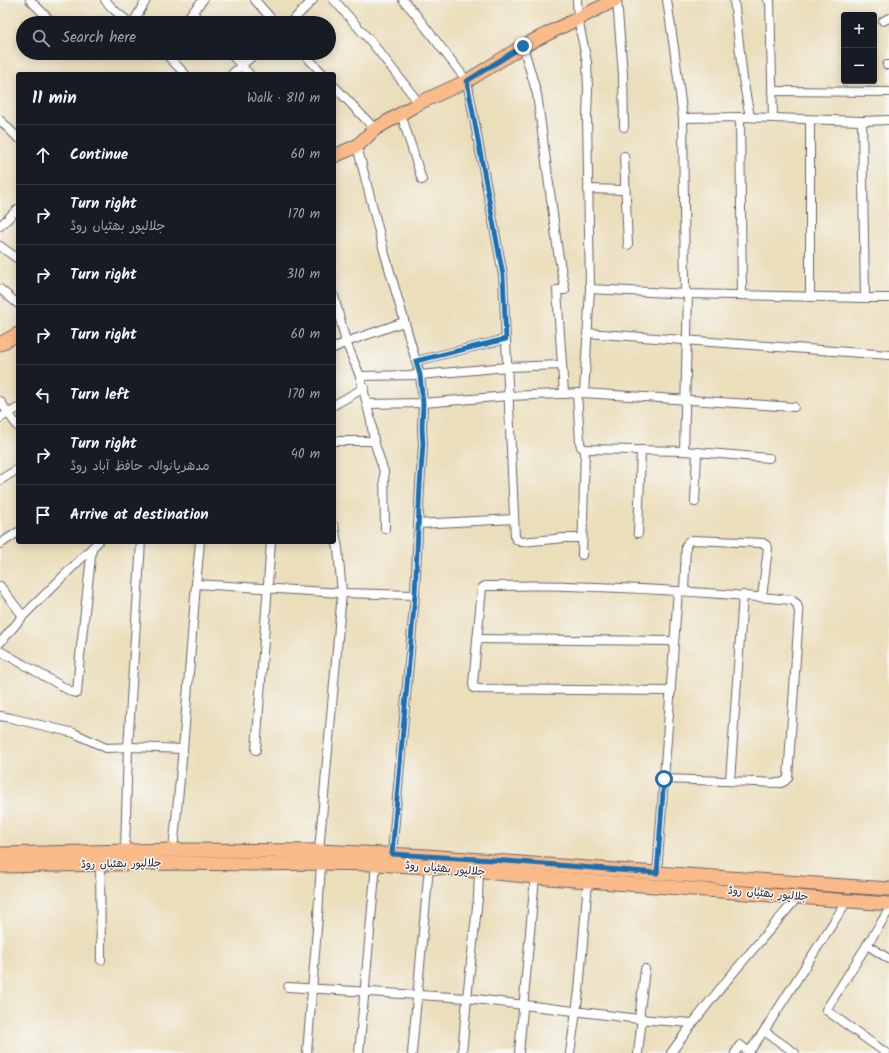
<!DOCTYPE html>
<meta charset="utf-8">
<style>
body{margin:0;font-family:Kalam,"Playpen Sans Arabic",sans-serif;background:#20242c;color:#f1f3f6}
.controls{position:absolute;right:12px;top:12px;display:grid;overflow:hidden;border-radius:4px;box-shadow:0 2px 10px #0003}
.controls button{width:36px;height:36px;display:grid;place-items:center;padding:0;border:0;border-bottom:1px solid #363941;background:#171b24;color:#f1f3f6;font:20px sans-serif}
.stop{position:absolute;width:12px;height:12px;margin:-9px;border:3px solid #1f6fb2;border-radius:50%;background:#fff}
.stop.end{background:#1f6fb2;border-color:#fff;box-shadow:0 1px 4px #0008}
.list{margin:0;padding:0;list-style:none}
h2{display:flex;justify-content:space-between;align-items:center;height:52px;margin:0;padding:0 16px;font-size:17px}
h2 small{font-size:13px;font-weight:400;color:#9ea1a6}
.list li{display:grid;grid-template-columns:26px 1fr auto;gap:12px;align-items:center;box-sizing:border-box;height:60px;padding:0 16px;border-top:1px solid #363941}
.list b{display:block;font-size:15px;white-space:nowrap}
.list p{margin:0;font-size:13px;white-space:nowrap;color:#9ea1a6}
.list em{font-size:13px;font-style:normal;color:#9ea1a6}
.icon{flex:none;width:22px;height:22px;fill:none;stroke:currentColor;stroke-width:2;stroke-linecap:round;stroke-linejoin:round}
.map{position:relative;flex:none;width:889px;height:1053px;overflow:hidden}
.search{position:absolute;background:#171b24;box-shadow:0 2px 10px #0003;left:16px;top:16px;width:320px;height:44px;display:flex;align-items:center;gap:10px;box-sizing:border-box;padding:0 14px;border-radius:22px;color:#9ea1a6;font-size:15px}
.panel{position:absolute;background:#171b24;box-shadow:0 2px 10px #0003;left:16px;top:72px;width:320px;height:472px;border-radius:4px}
.map>svg:first-child{display:block}
.lines{fill:none;stroke-linecap:round;stroke-linejoin:round}
.minor-casing{stroke:#686468;stroke-width:10}
.primary-casing{stroke:#686468;stroke-width:15}
.minor{stroke:#fff;stroke-width:8}
.primary{stroke:#fabb8b;stroke-width:13}
.route{stroke:#1f6fb2;stroke-width:5}
.labels{text-anchor:middle;dominant-baseline:central;stroke-width:3;stroke-linejoin:round;paint-order:stroke}
.street-label{font-size:11px;fill:#22223b;stroke:#f6f6f2}
</style>
<div class="map">
<svg width="889" height="1053" viewBox="0 0 889 1053">
<rect width="100%" height="100%" fill="#f6f6f2"/>
<filter id="ink" filterUnits="userSpaceOnUse"><feTurbulence type="fractalNoise" baseFrequency=".025" numOctaves="2"/><feDisplacementMap in="SourceGraphic" scale="8" xChannelSelector="R" yChannelSelector="G"/><feConvolveMatrix kernelMatrix="1 2 1 2 8 2 1 2 1" color-interpolation-filters="sRGB"/></filter>
<filter id="wash" filterUnits="userSpaceOnUse"><feTurbulence type="fractalNoise" baseFrequency=".012" numOctaves="4" result="noise"/><feDisplacementMap in="SourceGraphic" scale="16" xChannelSelector="R" yChannelSelector="G"/><feGaussianBlur stdDeviation="0.9" result="paint"/><feColorMatrix in="noise" values="0 0 0 0 0 0 0 0 0 0 0 0 0 0 0 0 0 1.4 0 .05"/><feComposite in="paint" operator="in"/></filter>
<g filter="url(#wash)">
<rect width="100%" height="100%" fill="#ebdebb"/>
</g>
<g filter="url(#ink)">
<g class="lines">
<g class="minor-casing">
<g id="minor">
<polyline points="30,0 53,23"/>
<polyline points="105,0 113,9 130,23"/>
<polyline points="255,0 275,23"/>
<polyline points="334,0 373,44 419,103"/>
<polyline points="403,0 413,11 467,81 503,275 515,537 517,540 521,542 565,538 582,538"/>
<polyline points="577,0 578,19 587,62 588,89 587,116 590,289 584,393"/>
<polyline points="617,0 623,74 624,127"/>
<polyline points="667,0 675,55 683,118 685,289 688,294 684,451"/>
<polyline points="734,0 743,79 750,117"/>
<polyline points="768,0 770,1 773,118"/>
<polyline points="192,12 203,23"/>
<polyline points="883,21 889,18"/>
<polyline points="133,23 146,0"/>
<polyline points="183,23 203,0"/>
<polyline points="290,23 313,0"/>
<polyline points="523,46 537,94 558,252 565,290 557,290 564,394"/>
<polyline points="165,53 185,74"/>
<polyline points="230,53 249,74"/>
<polyline points="303,53 323,74"/>
<polyline points="887,65 889,65"/>
<polyline points="232,74 256,53"/>
<polyline points="334,86 375,129"/>
<polyline points="772,91 889,92"/>
<polyline points="401,114 422,180"/>
<polyline points="740,117 742,295"/>
<polyline points="683,118 740,117 862,121 889,120"/>
<polyline points="0,120 18,138"/>
<polyline points="810,120 810,297"/>
<polyline points="862,121 865,298"/>
<polyline points="357,146 384,251 420,375 423,403 422,428 423,445 420,485 415,595 392,854"/>
<polyline points="624,156 628,245"/>
<polyline points="588,189 625,190"/>
<polyline points="0,226 18,209"/>
<polyline points="0,246 18,259"/>
<polyline points="0,289 18,304"/>
<polyline points="590,289 688,294 865,298 889,298"/>
<polyline points="334,296 346,342 360,376 371,421 374,441 384,472 385,529"/>
<polyline points="587,333 889,355"/>
<polyline points="334,348 346,342 404,322"/>
<polyline points="416,361 506,339"/>
<polyline points="360,376 420,375 507,367 562,365"/>
<polyline points="577,393 580,442 581,447 585,449 684,451 769,458"/>
<polyline points="0,401 18,427"/>
<polyline points="367,404 423,403 508,396 584,393 794,407"/>
<polyline points="334,405 364,388"/>
<polyline points="0,418 18,408"/>
<polyline points="334,441 374,441"/>
<polyline points="0,480 18,469"/>
<polyline points="695,502 697,452"/>
<polyline points="418,524 514,519"/>
<polyline points="638,533 641,450"/>
<polyline points="0,544 18,532"/>
<polyline points="582,555 585,449"/>
<polyline points="196,584 342,593 415,595"/>
<polyline points="0,586 23,616"/>
<polyline points="684,591 686,546 689,541 693,540 763,543 766,545 768,548 762,597"/>
<polyline points="477,639 674,641"/>
<polyline points="0,643 23,616 98,542"/>
<polyline points="0,651 72,692 77,693 80,656 92,548"/>
<polyline points="0,716 11,718 74,733 106,748 132,747 183,749"/>
<polyline points="256,750 271,542"/>
<path d="M664,779L781,783L785,781L788,778L799,613L797,604L792,600C717,593 642,588 567,586C539,585 512,586 485,586L482,588L473,684L474,688L479,689L671,691"/>
<polyline points="730,781 743,595"/>
<polyline points="173,850 183,749 196,584 200,542"/>
<polyline points="125,851 128,748 141,542"/>
<polyline points="319,851 342,593 338,549 334,526"/>
<polyline points="100,864 101,960"/>
<polyline points="657,873 678,591"/>
<polyline points="867,945 889,959"/>
<polyline points="288,987 467,998 639,1019 692,1023"/>
<polyline points="639,1019 645,969"/>
<polyline points="764,1031 795,1053"/>
<polyline points="307,1053 318,916 321,863"/>
<polyline points="359,1053 376,864"/>
<polyline points="412,1053 429,867"/>
<polyline points="462,1053 467,998 478,898 479,872"/>
<polyline points="519,1053 535,877"/>
<polyline points="570,1053 579,991 588,881"/>
<polyline points="638,1053 642,1018"/>
<path d="M671,1053C710,998 754,948 798,897"/>
<polyline points="735,1053 740,1045 749,1052 764,1031 847,901"/>
<polyline points="886,1053 826,1010 889,910"/>
</g>
</g>
<g class="primary-casing">
<g id="primary">
<polyline points="334,156 357,146 375,129 419,103 467,81 523,46 615,0"/>
<polyline points="0,344 18,334"/>
<polyline points="0,854 173,850 319,851 426,856 657,873 889,889"/>
<polyline points="0,866 165,863 263,864 321,863 376,864 444,868 535,877 889,904"/>
</g>
</g>
<use href="#minor" class="minor"/>
<use href="#primary" class="primary"/>
</g>
</g>
<g class="lines" filter="url(#ink)">
<polyline class="route" points="523,46 467,81 503,275 506,339 416,361 420,375 423,403 422,428 423,444 420,485 415,595 392,854 492,860 657,873 664,779"/>
</g>
<g class="labels">
<g class="street-label">
<text transform="translate(121 864) rotate(-1)">جلالپور بھٹیاں روڈ</text>
<text transform="translate(445 869) rotate(5)">جلالپور بھٹیاں روڈ</text>
<text transform="translate(768 894) rotate(5)">جلالپور بھٹیاں روڈ</text>
</g>
</g>
</svg>
<div class="controls">
<button>+</button>
<button>−</button>
</div>
<div class="stop" style="left:664px;top:779px"></div>
<div class="stop end" style="left:523px;top:46px"></div>
<div class="search"><svg class="icon" aria-label="search" viewBox="0 0 24 24"><circle cx="10" cy="10" r="6"/><path d="M15 15l6 6"/></svg>Search here</div>
<section class="panel">
<h2>11 min<small>Walk · 810 m</small></h2>
<ul class="list">
<li><svg class="icon" aria-label="ahead" viewBox="0 0 24 24"><path d="M12 20V5M6 11l6-6 6 6"/></svg><div><b>Continue</b></div><em>60 m</em></li>
<li><svg class="icon" aria-label="right" viewBox="0 0 24 24"><path d="M7 20v-9h11M14 6l5 5-5 5"/></svg><div><b>Turn right</b><p>جلالپور بھٹیاں روڈ</p></div><em>170 m</em></li>
<li><svg class="icon" aria-label="right" viewBox="0 0 24 24"><path d="M7 20v-9h11M14 6l5 5-5 5"/></svg><div><b>Turn right</b></div><em>310 m</em></li>
<li><svg class="icon" aria-label="right" viewBox="0 0 24 24"><path d="M7 20v-9h11M14 6l5 5-5 5"/></svg><div><b>Turn right</b></div><em>60 m</em></li>
<li><svg class="icon" aria-label="left" viewBox="0 0 24 24"><path d="M17 20v-9H6M10 6l-5 5 5 5"/></svg><div><b>Turn left</b></div><em>170 m</em></li>
<li><svg class="icon" aria-label="right" viewBox="0 0 24 24"><path d="M7 20v-9h11M14 6l5 5-5 5"/></svg><div><b>Turn right</b><p>مدھریانوالہ حافظ آباد روڈ</p></div><em>40 m</em></li>
<li><svg class="icon" aria-label="arrive" viewBox="0 0 24 24"><path d="M6 21V4h12l-3 4 3 4H6"/></svg><div><b>Arrive at destination</b></div></li>
</ul>
</section>
</div>
